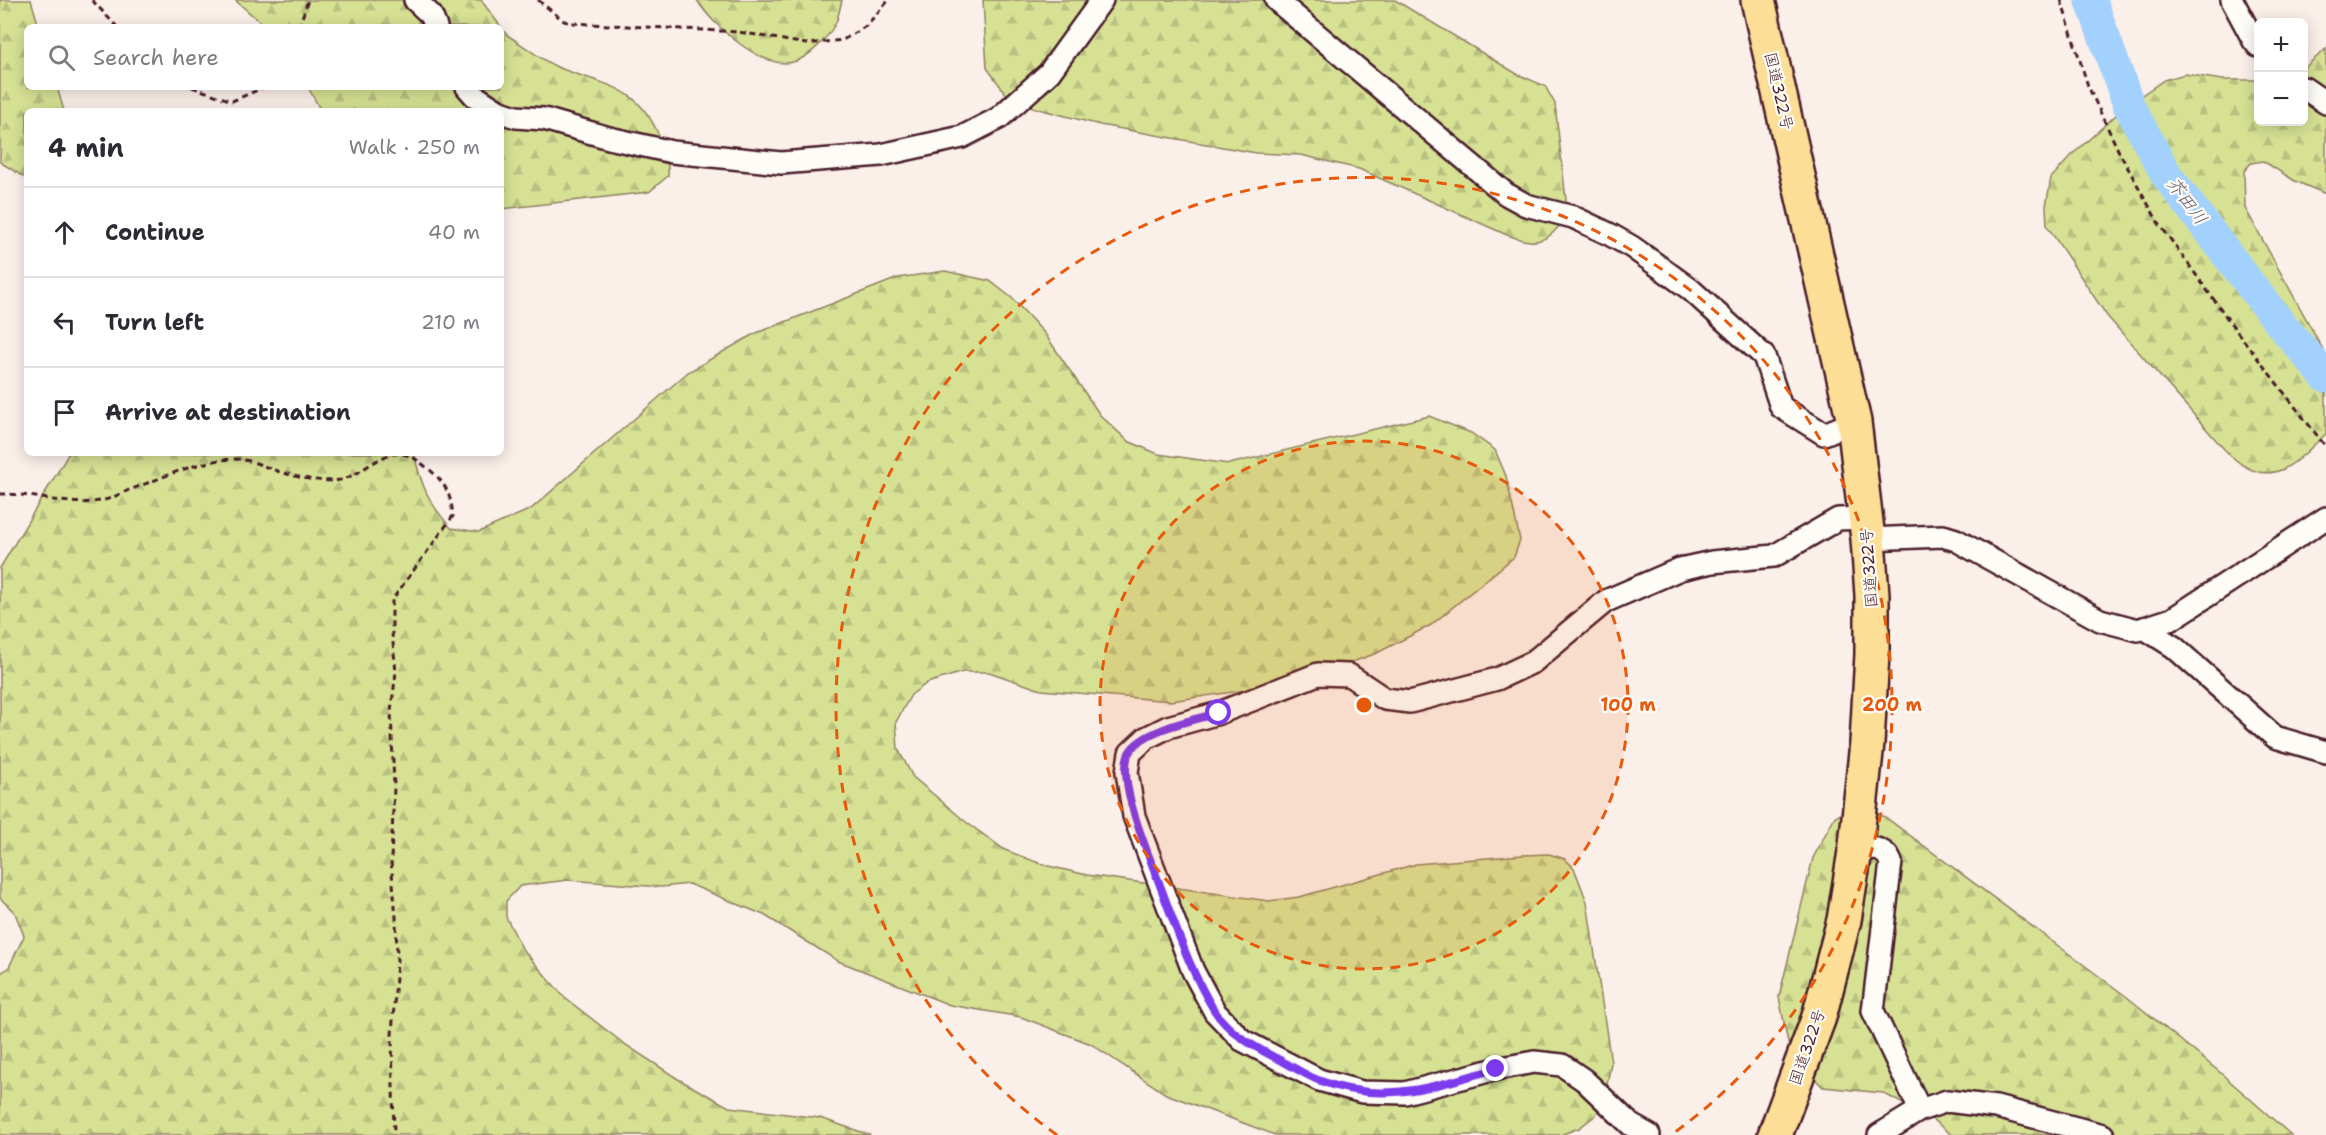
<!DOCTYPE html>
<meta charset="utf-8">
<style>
body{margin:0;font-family:"Shantell Sans","Klee One",sans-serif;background:#f2f2f3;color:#2b2b33}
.controls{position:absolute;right:18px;top:18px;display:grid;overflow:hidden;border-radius:9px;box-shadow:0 3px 15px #0003}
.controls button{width:54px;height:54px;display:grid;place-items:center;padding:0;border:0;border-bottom:2px solid #e1e1e2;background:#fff;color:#2b2b33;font:30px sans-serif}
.stop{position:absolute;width:18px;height:18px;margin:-14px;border:4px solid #7c3aed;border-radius:50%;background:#fff}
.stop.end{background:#7c3aed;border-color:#fff;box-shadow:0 2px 6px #0008}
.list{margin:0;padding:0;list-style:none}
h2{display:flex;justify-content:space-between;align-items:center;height:78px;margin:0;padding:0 24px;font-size:26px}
h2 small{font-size:20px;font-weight:400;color:#7c7c81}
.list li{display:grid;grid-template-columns:39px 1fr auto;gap:18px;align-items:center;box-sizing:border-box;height:90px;padding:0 24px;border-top:2px solid #e1e1e2}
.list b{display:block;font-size:22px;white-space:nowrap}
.list em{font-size:20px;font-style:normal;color:#7c7c81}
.icon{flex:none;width:33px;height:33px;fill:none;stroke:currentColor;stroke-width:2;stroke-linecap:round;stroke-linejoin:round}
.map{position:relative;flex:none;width:2326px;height:1135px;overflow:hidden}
.search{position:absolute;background:#fff;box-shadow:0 3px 15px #0003;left:24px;top:24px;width:480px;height:66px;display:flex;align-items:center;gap:15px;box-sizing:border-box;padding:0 21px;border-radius:9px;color:#7c7c81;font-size:22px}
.panel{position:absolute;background:#fff;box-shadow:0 3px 15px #0003;left:24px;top:108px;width:480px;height:348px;border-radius:9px}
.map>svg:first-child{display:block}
.forest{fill:url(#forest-firs);stroke:#908060;stroke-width:1.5}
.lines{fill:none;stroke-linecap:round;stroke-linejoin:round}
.river{stroke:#a2d1fe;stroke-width:32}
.street-casing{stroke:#4a1f2b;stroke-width:26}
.highway-casing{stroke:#4a1f2b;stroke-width:38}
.path{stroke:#4a1f2b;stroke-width:3;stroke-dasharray:6 4.5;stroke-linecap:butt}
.street{stroke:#fdfcf7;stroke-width:21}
.highway{stroke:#fcde96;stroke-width:33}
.route{stroke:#7c3aed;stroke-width:8}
.ring{fill:none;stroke:#e8590c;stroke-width:3;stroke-dasharray:10 8}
.labels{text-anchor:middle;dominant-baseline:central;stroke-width:4.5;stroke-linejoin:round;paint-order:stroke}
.street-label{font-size:16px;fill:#4a1f2b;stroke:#fdfcf7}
.water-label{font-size:18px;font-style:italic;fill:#64546a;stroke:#fdfcf7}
.centre{fill:#e8590c;stroke:#fdfcf7;stroke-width:3}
.ring-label{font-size:18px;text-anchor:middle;font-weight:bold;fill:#e8590c;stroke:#fdfcf7;stroke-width:4.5;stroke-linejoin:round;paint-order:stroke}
</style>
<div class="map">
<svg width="2326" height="1135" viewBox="0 0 2326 1135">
<defs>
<pattern id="forest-firs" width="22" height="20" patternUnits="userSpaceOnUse" patternTransform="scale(1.5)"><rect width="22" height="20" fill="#d6e194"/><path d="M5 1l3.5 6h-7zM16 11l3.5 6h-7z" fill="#b9c180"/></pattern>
</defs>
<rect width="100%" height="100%" fill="#fbefe9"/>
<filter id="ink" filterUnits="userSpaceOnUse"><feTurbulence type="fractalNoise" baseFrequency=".0167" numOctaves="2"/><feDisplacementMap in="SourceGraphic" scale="12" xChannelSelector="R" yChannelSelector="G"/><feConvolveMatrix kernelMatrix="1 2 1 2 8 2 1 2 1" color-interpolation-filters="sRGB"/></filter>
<g filter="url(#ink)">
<g class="forest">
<polygon points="0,0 31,0 39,27 27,27 27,87 57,87 64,111 27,111 27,179 0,162"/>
<polygon points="235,0 481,0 501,27 266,27"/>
<path d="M697,0H842C840,7 839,15 836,22C829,37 809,58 793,62C762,70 711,24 697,0Z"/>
<path d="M983,0H1395L1517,74L1545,86L1555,104L1567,209C1563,225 1549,243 1530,241C1523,241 1514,237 1507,235L1359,169L1301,155L1256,153L1100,125L1012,102L987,68Z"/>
<path d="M501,28L507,35C523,45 540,59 557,67C604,86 637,83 659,136C665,151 669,160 668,176L649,192L501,209V111H321L308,87H501Z"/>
<path d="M2326,49V194L2295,181L2263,161L2251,163L2244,171L2245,208L2326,355V434C2302,455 2280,486 2246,467C2238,463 2230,455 2224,449L2107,316L2047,226L2046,206L2051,178L2073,154L2127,105L2164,80L2185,74L2222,80H2258V122H2304V68Z"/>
<path d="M945,271L990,281L1012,298L1045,334L1100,415L1128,441L1158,454L1229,464L1429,416L1471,433L1495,450L1506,476L1520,540L1514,557L1431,625L1377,653L1295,683L1171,701L1041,690L989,672H963L927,683L911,695L896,722L898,749L913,777L966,822L1005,850L1044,865L1087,875L1269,901L1299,897L1416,864L1523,855L1549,854L1565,859L1574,868L1587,902L1611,1063L1605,1095L1596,1115L1579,1128L1560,1135H1275L1166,1094L1091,1044L1021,1017L950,1005L838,961L764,915L689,884L661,887L568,880L520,886L506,901V917L523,950L565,998L623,1043L678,1079L729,1107L820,1118L870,1135H0V974L9,967L24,936L15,913L0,898V568L69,453H414C421,486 429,503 451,528L479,532L531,509L688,372L754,334L898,278Z"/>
<polygon points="1862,806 1885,817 2127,997 2216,1069 2291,1135 1952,1135 1933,1120 1883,1093 1823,1087 1790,1053 1779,997 1813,858 1835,816"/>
</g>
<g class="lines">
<polyline class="river" points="2091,0 2129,106 2167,176 2279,322 2326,377"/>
<g class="street-casing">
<g id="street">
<polyline points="415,0 431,15 436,27"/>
<polyline points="1276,0 1506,194 1526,205 1573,217 1609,234 1632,247 1690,289 1764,356 1781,407 1824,434 1854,422"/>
<polyline points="2232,0 2254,41 2258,46"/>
<polyline points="467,87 475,96 498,111"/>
<polyline points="2304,88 2326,103"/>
<polyline points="501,112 516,117 544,119 609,138 672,152 781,163 881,155 962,137 999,118 1049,73 1102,0"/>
<polyline points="1868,539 1943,536 1956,540 2100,620 2138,630 2172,619 2326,518"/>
<polyline points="2144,628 2174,647 2275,737 2326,752"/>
<path d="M1856,845C1871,848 1885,847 1891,862L1873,1011L1920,1110"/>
<polyline points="1649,1135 1631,1125 1584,1080 1562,1065 1534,1062 1496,1069 1405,1093 1362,1092 1319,1080 1242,1040 1215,1012 1193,971 1134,816 1127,772 1130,753 1146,738 1168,727 1219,713 1318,674 1349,675 1385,699 1410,702 1497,679 1533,662 1606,601 1680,569 1712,562 1774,556 1838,519 1866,518"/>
<polyline points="1879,1135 1920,1110 1947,1101 1996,1107 2103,1135"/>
</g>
</g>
<g class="highway-casing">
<polyline id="highway" points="1758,0 1854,422 1868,539 1872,595 1872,654 1867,743 1856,845 1844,920 1819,1017 1775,1135"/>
</g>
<g class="path">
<polyline points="92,0 117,27"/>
<polyline points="538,0 564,21 572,23 739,32 806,44 843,40 866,26 889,0"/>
<polyline points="2061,0 2088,86 2119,152 2158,222 2235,329 2326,447"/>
<polyline points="299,27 308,0"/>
<polyline points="192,87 232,101 265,87"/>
<path d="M0,494C34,493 66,507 99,501C109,500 120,494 129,490C163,478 197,460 234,459C250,459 263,466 277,471C296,477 320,483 340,480C362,476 383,447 407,455C414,457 420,462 426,467C445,481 451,494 453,516L392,600V633L396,672L391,711L394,787L391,861L396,917L397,962L392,1035L394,1135"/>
</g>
<use href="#street" class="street"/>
<use href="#highway" class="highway"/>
</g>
</g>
<g class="lines" filter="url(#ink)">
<path class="route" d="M1219,713C1196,719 1141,730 1129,753C1117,778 1144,843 1153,867C1172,915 1187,966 1214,1010C1228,1032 1251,1045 1274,1057C1289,1064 1303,1074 1318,1080C1382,1106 1434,1086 1496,1069"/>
</g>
<circle cx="1364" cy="705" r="264" fill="#e8590c" fill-opacity=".12"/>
<g class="ring">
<circle cx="1364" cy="705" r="264"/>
<path d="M1057 1135A528 528 0 1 1 1671 1135"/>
</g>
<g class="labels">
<g class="street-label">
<text transform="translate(1779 91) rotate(77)">国道322号</text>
<text transform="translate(1869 568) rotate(-94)">国道322号</text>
<text transform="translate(1807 1047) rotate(-71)">国道322号</text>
</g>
<g class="water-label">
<text transform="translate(2187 201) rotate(53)">芥田川</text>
</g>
</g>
<circle cx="1364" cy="705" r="9" class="centre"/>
<g class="ring-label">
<text x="1628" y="711">100 m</text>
<text x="1892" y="711">200 m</text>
</g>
</svg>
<div class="controls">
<button>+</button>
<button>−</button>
</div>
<div class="stop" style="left:1219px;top:713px"></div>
<div class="stop end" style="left:1496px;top:1069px"></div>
<div class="search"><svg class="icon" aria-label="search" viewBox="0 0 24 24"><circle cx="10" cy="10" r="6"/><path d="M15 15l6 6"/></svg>Search here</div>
<section class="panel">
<h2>4 min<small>Walk · 250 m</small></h2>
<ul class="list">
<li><svg class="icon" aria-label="ahead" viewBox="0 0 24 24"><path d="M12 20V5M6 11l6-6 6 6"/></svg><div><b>Continue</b></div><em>40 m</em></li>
<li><svg class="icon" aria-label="left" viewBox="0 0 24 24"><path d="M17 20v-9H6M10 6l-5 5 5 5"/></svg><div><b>Turn left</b></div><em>210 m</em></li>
<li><svg class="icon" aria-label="arrive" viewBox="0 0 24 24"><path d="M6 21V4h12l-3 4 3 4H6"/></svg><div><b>Arrive at destination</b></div></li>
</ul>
</section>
</div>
